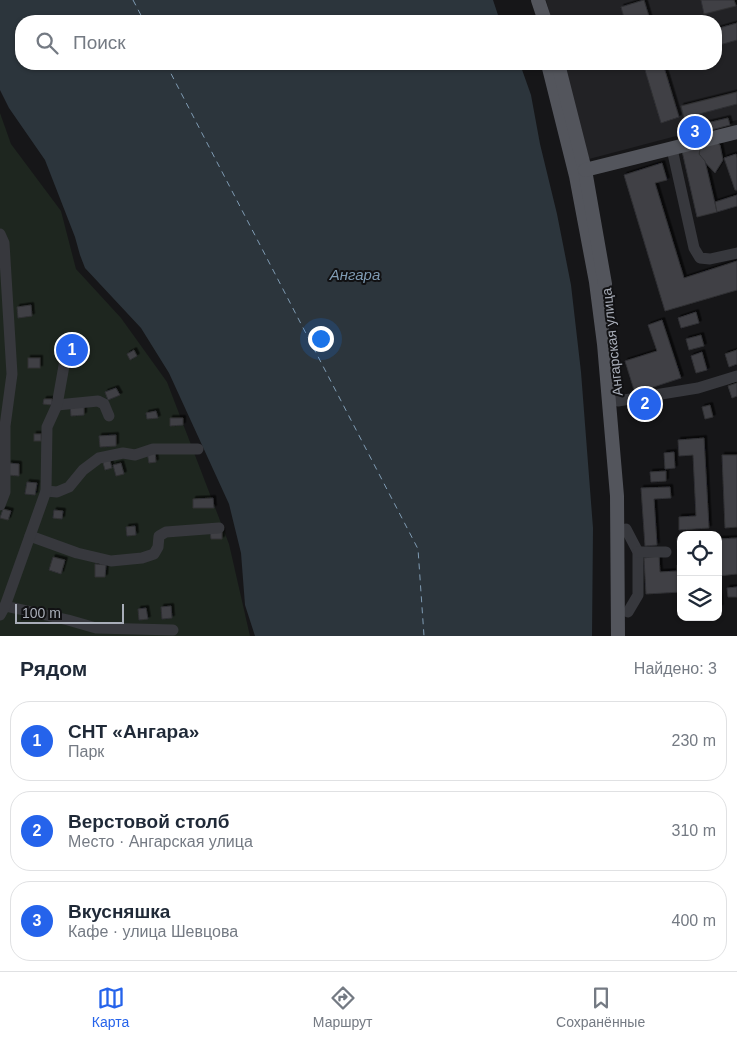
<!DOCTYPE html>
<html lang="ru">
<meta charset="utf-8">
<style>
body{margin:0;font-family:Arial,sans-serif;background:#f2f2f3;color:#1f2937}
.controls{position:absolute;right:15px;bottom:15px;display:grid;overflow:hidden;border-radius:10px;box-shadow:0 1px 4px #0004}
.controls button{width:45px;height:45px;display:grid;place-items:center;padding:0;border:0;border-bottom:1px solid #e0e1e3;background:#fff;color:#1f2937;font:25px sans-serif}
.scale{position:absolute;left:15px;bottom:12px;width:109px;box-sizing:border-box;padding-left:5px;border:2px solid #a8adb8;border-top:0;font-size:14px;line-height:18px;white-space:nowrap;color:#a8adb8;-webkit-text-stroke:4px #111113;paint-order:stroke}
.you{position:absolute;left:320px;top:338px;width:18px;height:18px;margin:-12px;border:4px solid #fff;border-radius:50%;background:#1a73e8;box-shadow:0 0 0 8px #1a73e833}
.badge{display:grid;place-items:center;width:32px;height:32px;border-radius:50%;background:#2563eb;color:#fff;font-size:16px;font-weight:700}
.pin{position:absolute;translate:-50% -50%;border:2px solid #fff;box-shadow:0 1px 5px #0006}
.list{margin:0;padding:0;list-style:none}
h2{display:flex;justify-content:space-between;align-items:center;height:65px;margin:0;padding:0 20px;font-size:21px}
h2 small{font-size:16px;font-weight:400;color:#747a83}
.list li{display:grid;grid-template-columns:32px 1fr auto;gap:15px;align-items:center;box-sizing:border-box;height:80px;margin:0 10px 10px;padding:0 10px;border:1px solid #e0e1e3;border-radius:20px}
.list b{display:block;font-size:19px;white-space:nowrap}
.list p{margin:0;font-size:16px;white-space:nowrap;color:#747a83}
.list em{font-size:16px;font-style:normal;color:#747a83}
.icon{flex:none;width:28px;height:28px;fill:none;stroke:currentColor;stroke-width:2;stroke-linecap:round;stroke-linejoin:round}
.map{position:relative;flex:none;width:737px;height:636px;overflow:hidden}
.search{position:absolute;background:#fff;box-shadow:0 1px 4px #0004;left:15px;right:15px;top:15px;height:55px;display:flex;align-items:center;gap:12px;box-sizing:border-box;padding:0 18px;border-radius:20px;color:#747a83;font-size:19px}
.sheet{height:335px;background:#fff}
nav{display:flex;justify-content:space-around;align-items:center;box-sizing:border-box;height:70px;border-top:1px solid #e0e1e3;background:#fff;font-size:14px;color:#747a83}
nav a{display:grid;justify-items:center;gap:2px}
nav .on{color:#2563eb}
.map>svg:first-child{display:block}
.built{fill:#222225}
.green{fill:#1e261f}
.water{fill:#2c353c}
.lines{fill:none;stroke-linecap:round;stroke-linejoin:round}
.ferry{stroke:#7f9bb3;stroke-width:1;stroke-dasharray:6 5;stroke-linecap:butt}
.building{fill:#404145;stroke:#303034;filter:url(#shadow)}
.minor{stroke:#37383d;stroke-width:11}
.major{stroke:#53555c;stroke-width:14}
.labels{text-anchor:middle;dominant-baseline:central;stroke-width:4;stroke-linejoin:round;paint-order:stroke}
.street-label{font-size:14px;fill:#a8adb8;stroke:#111113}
.water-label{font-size:15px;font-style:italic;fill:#7f9bb3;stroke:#111113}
</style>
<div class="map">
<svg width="737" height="636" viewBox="0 0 737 636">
<defs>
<filter id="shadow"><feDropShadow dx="2.5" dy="-2.5" stdDeviation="0" flood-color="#0009"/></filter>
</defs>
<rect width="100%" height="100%" fill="#161618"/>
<polygon class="built" points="546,0 737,0 737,120 589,159 563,64 716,64 716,21 552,21"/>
<polygon class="green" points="0,113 11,144 61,211 76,269 121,318 167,382 229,544 250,636 0,636"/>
<polygon class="water" points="0,0 493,0 500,21 21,21 21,64 520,64 531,95 540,144 557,214 571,285 581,372 593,528 592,636 255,636 245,605 241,553 229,504 169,373 141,328 85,268 80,255 75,237 45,160 9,108 0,90"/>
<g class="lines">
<g class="ferry">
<polyline points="133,0 144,21"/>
<polyline points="166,64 418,549 424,636"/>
</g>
</g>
<g class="building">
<polygon points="644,0 650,20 625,21 621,7"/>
<polygon points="701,0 734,0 736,6 704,14"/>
<polygon points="737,23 737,40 716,46 716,29"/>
<polygon points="654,64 663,64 679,117 661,123 645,70 655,67"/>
<polygon points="737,92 737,104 684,118 681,106"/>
<polygon points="728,118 730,125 692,135 690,127"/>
<polygon points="713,140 720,145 723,160 715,173 701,158 699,154 699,149 703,144"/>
<polygon points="701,146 699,154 705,161 717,212 697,217 682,151"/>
<polygon points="736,154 737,158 737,190 735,190 724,158"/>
<polygon points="662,163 667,180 655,183 684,278 737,261 737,290 665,311 624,175"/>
<polygon points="737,195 737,206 717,212 715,202"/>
<polygon points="31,305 32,316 18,318 17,307"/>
<polygon points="696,312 699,323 681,328 678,318"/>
<polygon points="662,320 681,378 635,393 625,361 657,351 648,325"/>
<polygon points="701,335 704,346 689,350 686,339"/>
<polygon points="134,350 137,356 130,360 127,354"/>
<polygon points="737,350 737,364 729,367 725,354"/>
<polygon points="702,352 707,370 696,373 691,356"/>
<rect x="28" y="358" width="12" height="10"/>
<polygon points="737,383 737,396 732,398 728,386"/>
<polygon points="116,388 120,395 108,400 105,392"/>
<polygon points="44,399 52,399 52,405 43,404"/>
<polygon points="84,403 84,415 71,416 70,404"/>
<polygon points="710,405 713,417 705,419 702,407"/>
<polygon points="156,411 158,418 147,419 146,413"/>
<polygon points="170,418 183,418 183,425 170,426"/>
<rect x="34" y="434" width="7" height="7"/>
<polygon points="116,435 116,446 100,447 99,436"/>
<polygon points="704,438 709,528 679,530 679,517 696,516 693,455 679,456 678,440"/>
<polygon points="155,451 156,462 149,463 147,452"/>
<polygon points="674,452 675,468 665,469 664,453"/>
<polygon points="722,455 737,455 737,527 725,528"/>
<polygon points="109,457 112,468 105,470 102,459"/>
<polygon points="9,463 19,464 19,476 8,475"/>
<polygon points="121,463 124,474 116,476 113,465"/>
<polygon points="666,471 666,481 651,482 650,472"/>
<polygon points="27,482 37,483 35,495 25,494"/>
<polygon points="670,487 671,498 654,499 657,545 645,546 641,488"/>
<polygon points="213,498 214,508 193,508 193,499"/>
<polygon points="3,509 11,511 8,520 0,518"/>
<polygon points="54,510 63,511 62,519 53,518"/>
<polygon points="135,526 136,535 127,536 126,527"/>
<polygon points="222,530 222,539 211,539 210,531"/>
<polygon points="681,537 681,564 678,564 677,538"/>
<polygon points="737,538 737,574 718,576 718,539"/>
<polygon points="659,556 660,572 677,571 677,565 681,565 681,592 646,594 644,558"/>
<polygon points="53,557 65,560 61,574 49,570"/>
<polygon points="95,564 106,565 105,577 95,577"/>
<polygon points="718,576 721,607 718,607"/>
<polygon points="737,587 737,597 728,597 727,588"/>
<polygon points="171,606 172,618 162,619 161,607"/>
<polygon points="146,608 148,619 139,620 138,609"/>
</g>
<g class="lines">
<g class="minor">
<polyline points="672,149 694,248 700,258 710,259 737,253"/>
<polyline points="0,234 4,243 12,374 5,426 5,492 0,505"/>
<polyline points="618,401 698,388 737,376"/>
<polyline points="57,405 98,401 104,404 109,416"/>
<polyline points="46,491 57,492 69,487 83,470 99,458 123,453 135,455 153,449 198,449"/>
<polyline points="626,529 638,552 638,595 628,612"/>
<polyline points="30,536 77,553 111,561 142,558 154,554 158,547 159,536 166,532 219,528"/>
<polyline points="638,552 666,552"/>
<polyline points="5,606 68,620 96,628 173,630"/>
<polyline points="0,615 5,606 46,491 47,427 57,405 65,360"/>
</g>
<g class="major">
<polyline points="538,0 545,21"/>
<polyline points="548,64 576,176 596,282 604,344 617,496 618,636"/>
<polyline points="558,64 585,170 605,284"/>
<polyline points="585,170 737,132"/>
</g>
</g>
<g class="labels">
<g class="street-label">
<text transform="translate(612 342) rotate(-96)">Ангарская улица</text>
</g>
<g class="water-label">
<text x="355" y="274">Ангара</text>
</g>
</g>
</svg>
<div class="controls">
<button><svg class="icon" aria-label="locate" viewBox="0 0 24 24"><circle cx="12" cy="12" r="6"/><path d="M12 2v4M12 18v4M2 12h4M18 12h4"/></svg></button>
<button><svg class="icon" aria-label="layers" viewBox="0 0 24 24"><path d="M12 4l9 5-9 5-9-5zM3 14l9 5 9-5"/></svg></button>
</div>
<div class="scale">100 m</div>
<div class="you"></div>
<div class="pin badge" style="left:72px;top:350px">1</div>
<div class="pin badge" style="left:645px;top:404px">2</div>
<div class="pin badge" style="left:695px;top:132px">3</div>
<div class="search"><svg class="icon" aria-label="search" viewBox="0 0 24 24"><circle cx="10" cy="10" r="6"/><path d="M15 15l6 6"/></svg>Поиск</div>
</div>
<section class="sheet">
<h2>Рядом<small>Найдено: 3</small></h2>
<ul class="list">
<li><span class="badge">1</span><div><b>СНТ «Ангара»</b><p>Парк</p></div><em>230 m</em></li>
<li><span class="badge">2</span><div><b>Верстовой столб</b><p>Место · Ангарская улица</p></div><em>310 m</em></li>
<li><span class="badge">3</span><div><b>Вкусняшка</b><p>Кафе · улица Шевцова</p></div><em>400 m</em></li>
</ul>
</section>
<nav>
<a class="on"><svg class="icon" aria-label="map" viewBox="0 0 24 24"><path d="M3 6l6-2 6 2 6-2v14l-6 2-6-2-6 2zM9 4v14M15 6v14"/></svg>Карта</a>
<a><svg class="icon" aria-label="directions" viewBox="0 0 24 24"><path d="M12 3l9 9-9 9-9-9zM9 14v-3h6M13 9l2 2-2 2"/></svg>Маршрут</a>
<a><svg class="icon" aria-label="saved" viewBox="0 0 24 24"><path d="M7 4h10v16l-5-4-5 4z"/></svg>Сохранённые</a>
</nav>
